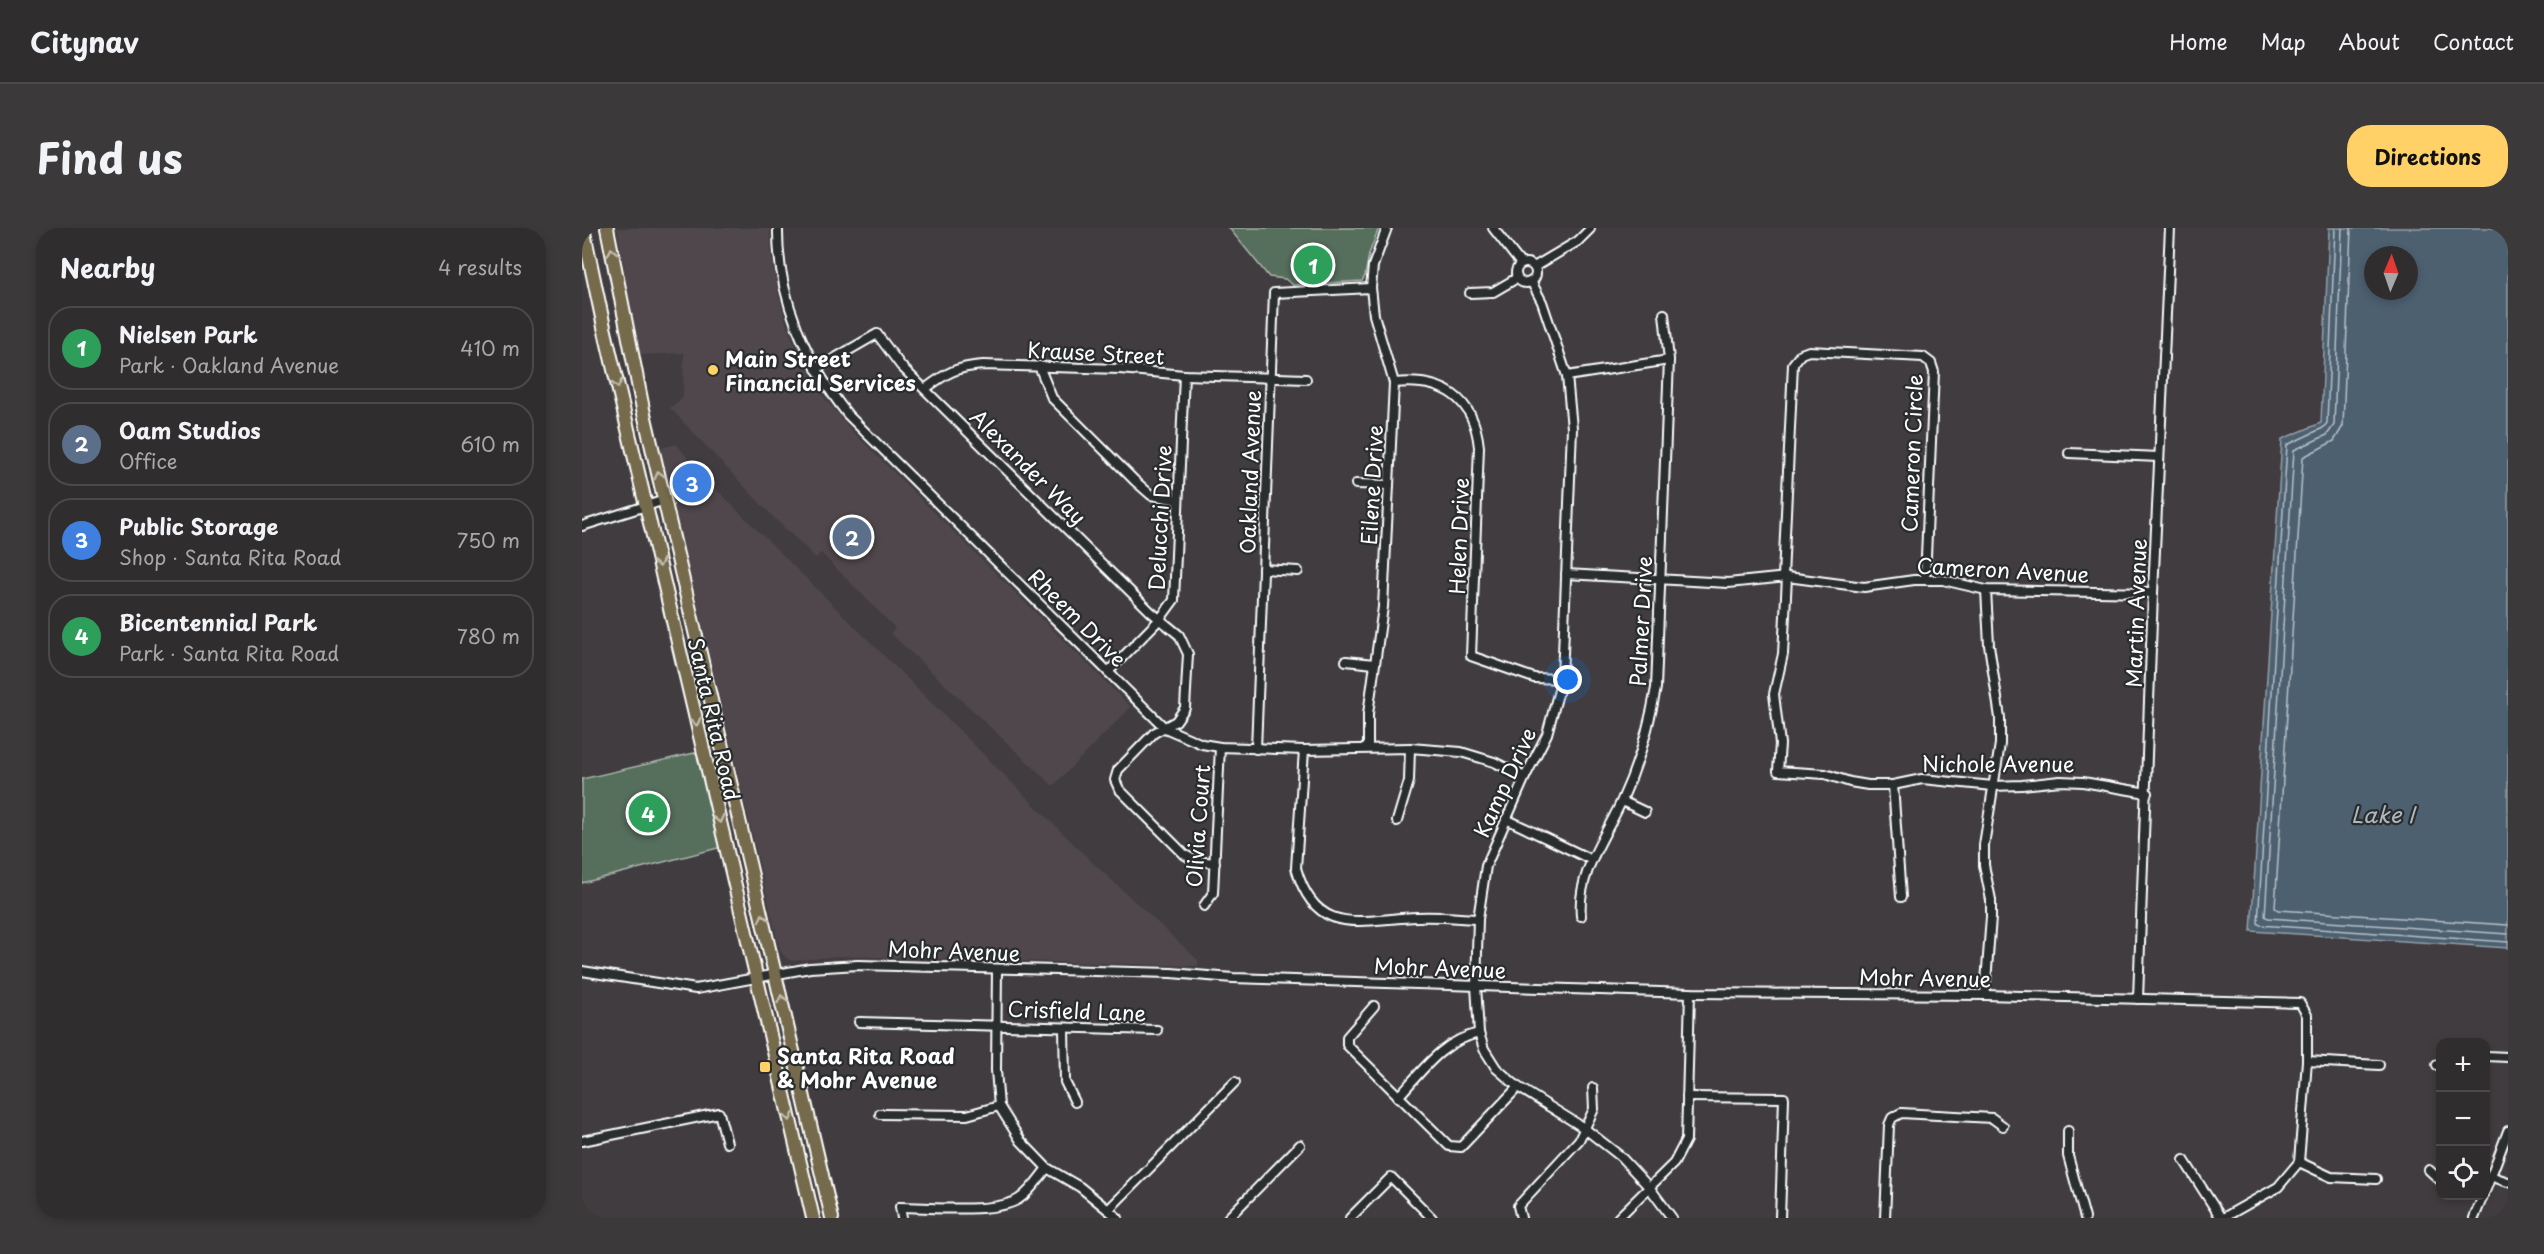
<!DOCTYPE html>
<meta charset="utf-8">
<style>
body{margin:0;font-family:"Playpen Sans",sans-serif;background:#3c393b;color:#f1f3f6}
.controls{position:absolute;right:18px;bottom:18px;display:grid;overflow:hidden;border-radius:12px;box-shadow:0 3px 9px #0003}
.controls button{width:54px;height:54px;display:grid;place-items:center;padding:0;border:0;border-bottom:2px solid #4b494b;background:#302d2f;color:#f1f3f6;font:30px sans-serif}
.compass{position:absolute;left:1782px;top:18px;width:54px;height:54px;border-radius:50%;background:#302d2f;box-shadow:0 3px 9px #0003;rotate:2deg}
.you{position:absolute;left:986px;top:452px;width:21px;height:21px;margin:-15px;border:4px solid #fff;border-radius:50%;background:#1a73e8;box-shadow:0 0 0 9px #1a73e833}
.badge{display:grid;place-items:center;width:39px;height:39px;border-radius:50%;background:#ffd166;color:#fff;font-size:20px;font-weight:700}
.pin{position:absolute;translate:-50% -50%;border:3px solid #fff;box-shadow:0 2px 6px #0006}
.list{margin:0;padding:0;list-style:none}
h2{display:flex;justify-content:space-between;align-items:center;height:78px;margin:0;padding:0 24px;font-size:26px}
h2 small{font-size:20px;font-weight:400;color:#a8a8aa}
.list li{display:grid;grid-template-columns:39px 1fr auto;gap:18px;align-items:center;box-sizing:border-box;height:84px;margin:0 12px 12px;padding:0 12px;border:2px solid #4b494b;border-radius:24px}
.list b{display:block;font-size:22px;white-space:nowrap}
.list p{margin:0;font-size:20px;white-space:nowrap;color:#a8a8aa}
.list em{font-size:20px;font-style:normal;color:#a8a8aa}
.icon{flex:none;width:33px;height:33px;fill:none;stroke:currentColor;stroke-width:2;stroke-linecap:round;stroke-linejoin:round}
.map{position:relative;flex:none;width:1926px;height:990px;overflow:hidden;border-radius:24px}
header{display:flex;align-items:center;gap:36px;box-sizing:border-box;height:84px;padding:0 30px;background:#302d2f;border-bottom:2px solid #4b494b}
header strong{font-size:28px}
nav{display:flex;gap:33px;margin-inline-start:auto;font-size:21px}
.intro{display:flex;align-items:center;justify-content:space-between;box-sizing:border-box;height:144px;padding:0 36px}
h1{margin:0;font-size:42px}
.button{padding:15px 27px;border-radius:24px;background:#ffd166;color:#111;font-size:21px;font-weight:700}
main{display:flex;gap:36px;padding:0 36px}
aside{flex:1;background:#302d2f;border-radius:24px;box-shadow:0 3px 9px #0003}
.map>svg:first-child{display:block}
.built{fill:#4f474b}
.green{fill:#576e5b;stroke:#abb6ad;stroke-width:1.5}
.water{fill:#4d6170;stroke:#94a0a9;stroke-width:1.5;fill-rule:evenodd}
.lines{fill:none;stroke-linecap:round;stroke-linejoin:round}
.shore{stroke:#b8c0c6;stroke-width:1.5}
.minor-casing{stroke:#fff;stroke-width:12}
.primary-casing{stroke:#fff;stroke-width:16}
.minor{stroke:#2a2d2e;stroke-width:8}
.primary{stroke:#746b4b;stroke-width:12}
.oneway{stroke:#c0bcae}
.poi-dot{fill:#ffd166;stroke:#2a2d2e;stroke-width:2}
.labels{text-anchor:middle;dominant-baseline:central;stroke-width:4.5;stroke-linejoin:round;paint-order:stroke}
.street-label{font-size:21px;fill:#fff;stroke:#2a2d2e}
.poi-label{font-size:21px;font-weight:bold;fill:#fff;stroke:#2a2d2e;text-anchor:start}
.water-label{font-size:22px;font-style:italic;fill:#afb8bf;stroke:#2a2d2e}
</style>
<header>
<strong>Citynav</strong>
<nav><a>Home</a><a>Map</a><a>About</a><a>Contact</a></nav>
</header>
<div class="intro"><h1>Find us</h1><a class="button">Directions</a></div>
<main>
<aside>
<h2>Nearby<small>4 results</small></h2>
<ul class="list">
<li><span class="badge" style="background:#2e9e5b">1</span><div><b>Nielsen Park</b><p>Park · Oakland Avenue</p></div><em>410 m</em></li>
<li><span class="badge" style="background:#5c6f8a">2</span><div><b>Oam Studios</b><p>Office</p></div><em>610 m</em></li>
<li><span class="badge" style="background:#3f7fe0">3</span><div><b>Public Storage</b><p>Shop · Santa Rita Road</p></div><em>750 m</em></li>
<li><span class="badge" style="background:#2e9e5b">4</span><div><b>Bicentennial Park</b><p>Park · Santa Rita Road</p></div><em>780 m</em></li>
</ul>
</aside>
<div class="map">
<svg width="1926" height="990" viewBox="0 0 1926 990">
<rect width="100%" height="100%" fill="#403c3f"/>
<filter id="ink" filterUnits="userSpaceOnUse"><feTurbulence type="fractalNoise" baseFrequency=".0167" numOctaves="2"/><feDisplacementMap in="SourceGraphic" scale="12" xChannelSelector="R" yChannelSelector="G"/><feConvolveMatrix kernelMatrix="1 2 1 2 8 2 1 2 1" color-interpolation-filters="sRGB"/></filter>
<g filter="url(#ink)">
<g class="built">
<polygon points="35,0 188,0 189,24 196,65 205,98 218,128 241,168 269,202 549,479 471,558 308,405 313,400 239,325 234,330 192,290 88,180 101,169 102,125 57,127"/>
<polygon points="94,216 123,250 507,631 616,732 616,738 256,728 210,733 204,730 198,723 78,220"/>
</g>
<g class="green">
<polygon points="647,0 797,0 787,26 783,48 780,53 711,57 703,51 687,49"/>
<polygon points="117,524 140,619 0,655 0,551"/>
</g>
<path class="water" d="M1747,0H1926V720L1669,703L1700,211L1739,195ZM1791,27H1827V63H1791Z"/>
<g class="lines">
<g class="shore">
<polyline points="1753,0 1745,195 1741,200 1705,217 1676,695 1678,697 1926,714"/>
<polyline points="1760,0 1752,197 1745,207 1712,222 1683,688 1686,690 1926,706"/>
<polyline points="1769,0 1761,198 1752,213 1721,229 1693,680 1696,682 1926,697"/>
</g>
<g class="minor-casing">
<g id="minor">
<path d="M196,0C195,69 224,134 266,187L583,500L620,516L638,519L722,522L828,520L879,524L912,534L943,549"/>
<polyline points="911,0 939,36"/>
<circle cx="944" cy="45" r="10"/>
<polyline points="952,39 996,13 1008,1"/>
<polyline points="949,53 960,74 985,148 990,200 980,451 965,506 943,549 904,638 896,691 894,758 897,805 902,821 914,840 936,859 1002,900 1038,928 1067,959 1090,990"/>
<polyline points="888,65 911,64 935,50"/>
<polyline points="457,138 470,170 553,253 569,267 596,272"/>
<polyline points="234,141 295,106 319,138 569,384 597,407 606,426 603,480 594,493 572,505 536,542 533,552 537,561 603,627 614,633 633,635"/>
<polyline points="985,148 1087,132"/>
<path d="M812,155C860,150 892,169 897,219L889,428L952,450L980,451"/>
<path d="M343,161C364,145 374,139 401,137L538,141L602,147L724,151"/>
<polyline points="1487,225 1577,229"/>
<polyline points="774,256 807,257"/>
<polyline points="0,298 83,272"/>
<polyline points="681,341 716,343"/>
<polyline points="984,346 1146,355 1205,349 1282,359 1332,352 1361,352 1404,362 1571,365"/>
<polyline points="1201,349 1211,136 1219,126 1227,123 1341,129 1349,135 1352,144 1343,352"/>
<polyline points="1205,349 1201,426 1192,466 1198,516 1196,543 1243,546 1268,554 1286,557 1311,557 1340,551 1411,558 1440,557 1478,553 1501,554 1565,565"/>
<polyline points="764,433 792,436"/>
<polyline points="526,444 578,391 592,372 602,147"/>
<polyline points="786,520 786,486 801,379 812,155 792,87 789,60 791,38 805,0"/>
<polyline points="674,521 692,65 789,60"/>
<path d="M722,522L714,640C734,711 780,691 835,689C856,688 876,690 896,691"/>
<polyline points="1311,557 1319,669"/>
<polyline points="1040,573 1063,584"/>
<polyline points="924,591 1010,632"/>
<polyline points="815,593 827,553 828,520"/>
<polyline points="622,678 631,665 638,519"/>
<path d="M999,688C995,645 1023,610 1040,572C1057,535 1067,500 1074,460L1087,132L1082,86"/>
<polyline points="415,741 414,842 417,878 439,913 465,940 498,959 536,990"/>
<polyline points="0,743 114,761 228,740 276,737 589,745 651,750 1108,765 1403,767 1718,775 1725,787 1725,833 1717,934 1696,959 1641,990"/>
<polyline points="1403,767 1409,689 1409,672 1402,637 1402,617 1418,516 1418,490 1407,417 1404,362"/>
<polyline points="1556,771 1571,365 1588,0"/>
<polyline points="792,778 765,809 765,817 867,918 879,919 936,859"/>
<polyline points="277,794 575,802"/>
<polyline points="482,800 483,854 493,874"/>
<polyline points="1904,828 1926,829"/>
<polyline points="1725,833 1797,837"/>
<polyline points="1855,837 1858,835"/>
<path d="M816,869C841,842 860,813 897,805"/>
<polyline points="1105,869 1202,870 1198,990"/>
<polyline points="298,886 385,887 417,878"/>
<polyline points="1486,903 1486,928 1503,990"/>
<polyline points="0,913 137,885 145,915"/>
<polyline points="1602,932 1639,990"/>
<polyline points="1717,934 1749,949 1794,951"/>
<polyline points="1847,942 1858,952"/>
<polyline points="1908,948 1926,954"/>
<polyline points="1904,961 1926,903"/>
<polyline points="527,981 653,854"/>
<path d="M320,990L318,979C349,979 413,986 437,971C449,963 457,950 465,940"/>
<polyline points="646,990 718,917"/>
<polyline points="768,990 809,949 850,990"/>
<polyline points="939,990 936,978 997,912 1012,881 1011,860"/>
<polyline points="1036,990 1092,935 1104,912 1108,765"/>
<polyline points="1303,990 1307,897 1310,890 1319,885 1410,890 1421,898"/>
<polyline points="1892,990 1901,968"/>
</g>
</g>
<g class="primary-casing">
<g id="primary">
<polyline points="1,0 22,99 231,990"/>
<polyline points="25,0 61,181 250,990"/>
</g>
</g>
<use href="#minor" class="minor"/>
<use href="#primary" class="primary"/>
</g>
<defs><path id="oneway-chevron" d="M-2-3.5L2.5 0L-2 3.5" fill="none" stroke-width="1.6" stroke-linecap="round" stroke-linejoin="round" transform="scale(1.5)"/></defs>
<g class="oneway">
<use href="#oneway-chevron" transform="translate(30 24) rotate(-101)"/>
<use href="#oneway-chevron" transform="translate(35 156) rotate(77)"/>
<use href="#oneway-chevron" transform="translate(77 247) rotate(-104)"/>
<use href="#oneway-chevron" transform="translate(77 335) rotate(77)"/>
<use href="#oneway-chevron" transform="translate(114 494) rotate(77)"/>
<use href="#oneway-chevron" transform="translate(137 591) rotate(77)"/>
<use href="#oneway-chevron" transform="translate(181 690) rotate(-104)"/>
<use href="#oneway-chevron" transform="translate(200 771) rotate(-103)"/>
<use href="#oneway-chevron" transform="translate(207 889) rotate(77)"/>
</g>
</g>
<g class="poi-dot">
<circle cx="131" cy="142" r="6"/>
<rect x="177" y="833" width="12" height="12" rx="3"/>
</g>
<g class="labels">
<g class="street-label">
<text transform="translate(514 124) rotate(3)">Krause Street</text>
<text transform="translate(1329 225) rotate(-88)">Cameron Circle</text>
<text transform="translate(447 238) rotate(45)">Alexander Way</text>
<text transform="translate(667 244) rotate(-88)">Oakland Avenue</text>
<text transform="translate(789 257) rotate(-87)">Eilene Drive</text>
<text transform="translate(577 290) rotate(-87)">Delucchi Drive</text>
<text transform="translate(876 308) rotate(-88)">Helen Drive</text>
<text transform="translate(1421 341) rotate(3)">Cameron Avenue</text>
<text transform="translate(1553 385) rotate(-88)">Martin Avenue</text>
<text transform="translate(496 389) rotate(45)">Rheem Drive</text>
<text transform="translate(1058 393) rotate(-87)">Palmer Drive</text>
<text transform="translate(133 491) rotate(77)">Santa Rita Road</text>
<text x="1416" y="535">Nichole Avenue</text>
<text transform="translate(922 554) rotate(-65)">Kamp Drive</text>
<text transform="translate(615 598) rotate(-86)">Olivia Court</text>
<text transform="translate(372 722) rotate(2)">Mohr Avenue</text>
<text transform="translate(858 739) rotate(2)">Mohr Avenue</text>
<text transform="translate(1343 749) rotate(1)">Mohr Avenue</text>
<text transform="translate(495 782) rotate(2)">Crisfield Lane</text>
</g>
<g class="poi-label">
<text x="143" y="130">Main Street<tspan x="143" dy="24">Financial Services</tspan></text>
<text x="195" y="827">Santa Rita Road<tspan x="195" dy="24">&amp; Mohr Avenue</tspan></text>
</g>
<g class="water-label">
<text x="1801" y="585">Lake I</text>
</g>
</g>
</svg>
<div class="controls">
<button>+</button>
<button>−</button>
<button><svg class="icon" aria-label="locate" viewBox="0 0 24 24"><circle cx="12" cy="12" r="6"/><path d="M12 2v4M12 18v4M2 12h4M18 12h4"/></svg></button>
</div>
<svg class="compass" viewBox="-18 -18 36 36"><path d="M0-13l5 13h-10z" fill="#e53935"/><path d="M0 13l5-13h-10z" fill="#a8a8aa"/></svg>
<div class="you"></div>
<div class="pin badge" style="left:731px;top:37px;background:#2e9e5b">1</div>
<div class="pin badge" style="left:270px;top:309px;background:#5c6f8a">2</div>
<div class="pin badge" style="left:110px;top:255px;background:#3f7fe0">3</div>
<div class="pin badge" style="left:66px;top:585px;background:#2e9e5b">4</div>
</div>
</main>
